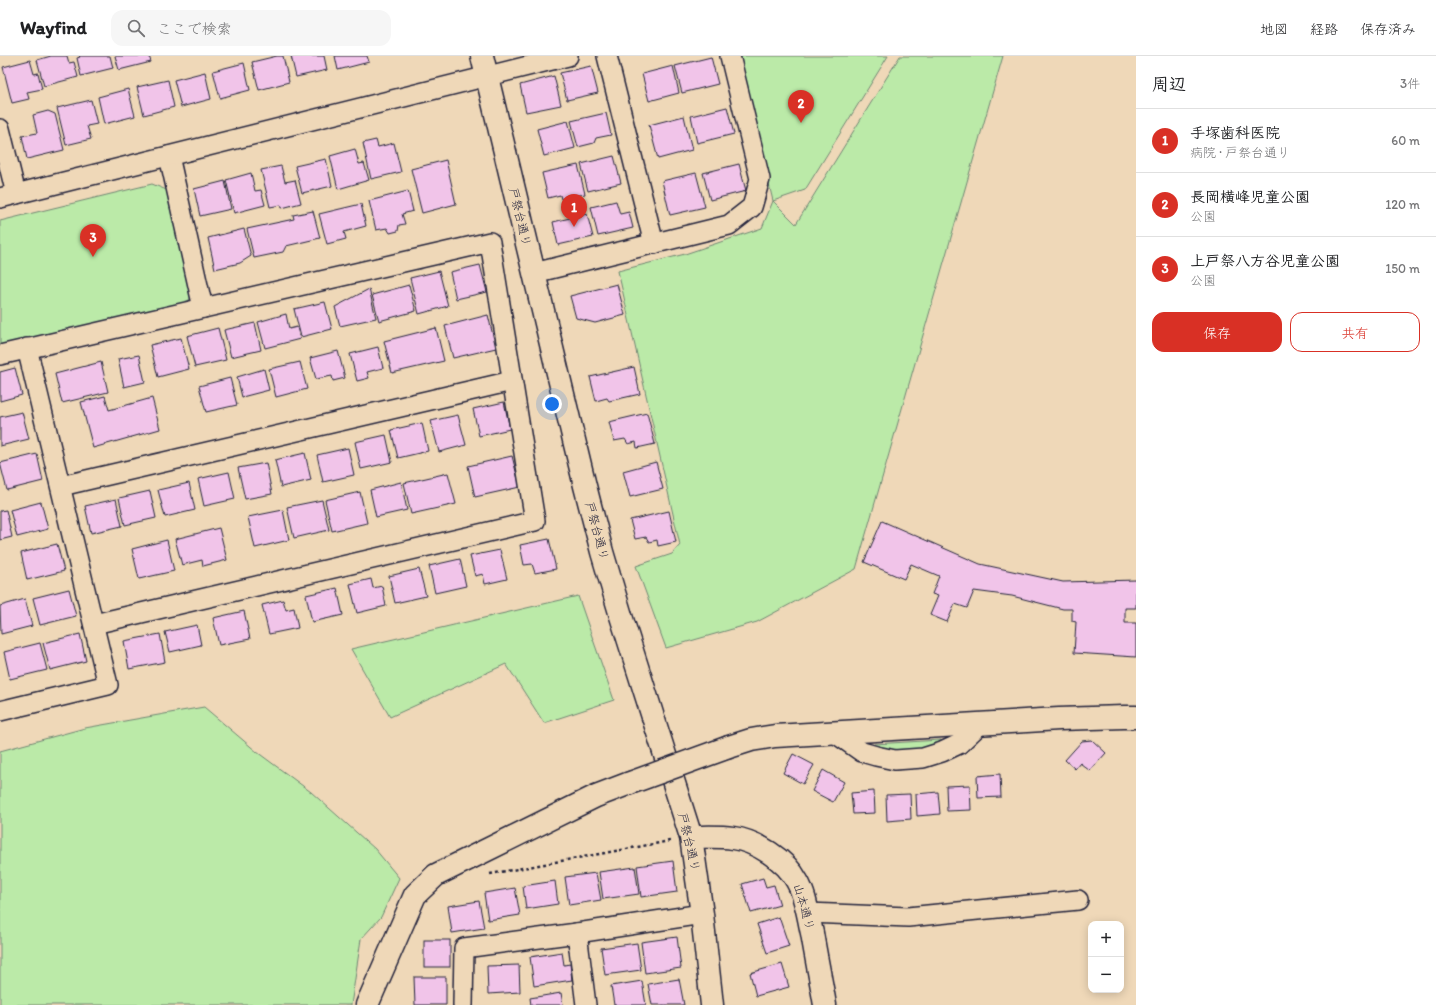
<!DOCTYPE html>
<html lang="ja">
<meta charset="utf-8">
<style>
body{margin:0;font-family:Itim,"Klee One",sans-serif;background:#f6f6f6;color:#202124}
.controls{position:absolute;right:12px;bottom:12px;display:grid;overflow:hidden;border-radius:8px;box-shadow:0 2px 10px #0003}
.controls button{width:36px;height:36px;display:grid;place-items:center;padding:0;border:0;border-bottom:1px solid #e0e0e0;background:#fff;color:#202124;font:20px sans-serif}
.you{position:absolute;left:552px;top:348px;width:14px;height:14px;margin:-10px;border:3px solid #fff;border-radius:50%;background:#1a73e8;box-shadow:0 0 0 6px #1a73e833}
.badge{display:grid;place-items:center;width:26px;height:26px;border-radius:50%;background:#d93025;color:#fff;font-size:13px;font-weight:700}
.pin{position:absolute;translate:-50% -33px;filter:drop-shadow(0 1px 2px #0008)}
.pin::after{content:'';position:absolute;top:21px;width:14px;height:12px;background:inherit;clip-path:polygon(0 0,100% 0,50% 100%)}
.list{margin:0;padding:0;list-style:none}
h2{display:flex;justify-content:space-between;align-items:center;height:52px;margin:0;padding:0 16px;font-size:17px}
h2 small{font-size:13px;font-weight:400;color:#757577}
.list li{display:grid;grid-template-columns:26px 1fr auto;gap:12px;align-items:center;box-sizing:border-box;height:64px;padding:0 16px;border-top:1px solid #e0e0e0}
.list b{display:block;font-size:15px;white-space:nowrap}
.list p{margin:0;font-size:13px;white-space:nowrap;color:#757577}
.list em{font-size:13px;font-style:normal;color:#757577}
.actions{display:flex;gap:8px;padding:12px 16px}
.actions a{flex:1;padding:9px 0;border:1px solid #d93025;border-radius:12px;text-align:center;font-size:14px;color:#d93025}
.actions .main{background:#d93025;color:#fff}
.icon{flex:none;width:22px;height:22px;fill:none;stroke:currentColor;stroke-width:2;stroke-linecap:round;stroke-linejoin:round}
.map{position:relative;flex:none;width:1136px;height:949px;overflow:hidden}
header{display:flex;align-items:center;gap:24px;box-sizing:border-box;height:56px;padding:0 20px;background:#fff;border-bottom:1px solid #e0e0e0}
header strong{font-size:19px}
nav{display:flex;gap:22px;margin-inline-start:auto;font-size:14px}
.search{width:280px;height:36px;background:#f6f6f6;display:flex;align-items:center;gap:10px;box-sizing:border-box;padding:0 14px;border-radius:12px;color:#757577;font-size:15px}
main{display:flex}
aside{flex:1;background:#fff}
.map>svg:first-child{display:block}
.green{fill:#bbeaa8;stroke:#6e8672}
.building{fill:#f1c4e9;stroke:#22223b}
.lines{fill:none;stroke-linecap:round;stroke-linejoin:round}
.minor-casing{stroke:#22223b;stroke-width:22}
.tertiary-casing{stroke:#22223b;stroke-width:25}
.path{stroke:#22223b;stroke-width:2.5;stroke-dasharray:3 3;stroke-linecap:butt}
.minor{stroke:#efd8b8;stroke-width:19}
.tertiary{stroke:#efd8b8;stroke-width:22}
.tertiary-bridge-casing{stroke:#22223b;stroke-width:25;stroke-linecap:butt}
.tertiary-bridge{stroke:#efd8b8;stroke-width:22}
.labels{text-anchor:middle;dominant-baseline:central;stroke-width:3;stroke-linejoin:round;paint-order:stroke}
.street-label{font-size:12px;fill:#22223b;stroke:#efd8b8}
</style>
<header>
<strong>Wayfind</strong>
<div class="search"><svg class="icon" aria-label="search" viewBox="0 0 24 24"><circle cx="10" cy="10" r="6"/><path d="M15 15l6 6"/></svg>ここで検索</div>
<nav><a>地図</a><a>経路</a><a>保存済み</a></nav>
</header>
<main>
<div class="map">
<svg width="1136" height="949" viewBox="0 0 1136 949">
<rect width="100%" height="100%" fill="#efd8b8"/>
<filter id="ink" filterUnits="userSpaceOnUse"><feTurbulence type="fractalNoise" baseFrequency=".025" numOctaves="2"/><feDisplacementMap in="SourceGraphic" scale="8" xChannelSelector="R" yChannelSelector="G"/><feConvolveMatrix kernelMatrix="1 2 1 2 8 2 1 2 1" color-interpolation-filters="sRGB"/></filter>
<g filter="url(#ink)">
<g class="green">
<polygon points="738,0 888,0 805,134 773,145 796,168 900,0 1003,0 856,513 757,566 666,592 636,510 672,498 680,489 618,215 685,198 762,172 773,145"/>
<polygon points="152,128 169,135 195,237 187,246 0,290 0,165"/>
<polygon points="578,540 614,644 544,667 506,608 390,661 351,593"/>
<polygon points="204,651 257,696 311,736 375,793 399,822 381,861 361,883 351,949 0,949 0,695 85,672"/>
<polygon points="941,684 941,686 917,694 900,696 874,691 874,688"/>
</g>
<g class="building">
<polygon points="51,0 67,0 69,7 74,6 78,21 44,30 37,4"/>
<polygon points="79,0 110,0 113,12 81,20 77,2 80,1"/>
<polygon points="115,0 149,0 151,6 119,14"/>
<polygon points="277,0 283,0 289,26 259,34 252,6"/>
<polygon points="291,0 324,0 327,14 296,21"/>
<polygon points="335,0 367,0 369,6 338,14"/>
<polygon points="711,1 718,28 682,37 675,10"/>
<polygon points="30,4 34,18 38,17 42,33 27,36 29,43 12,47 3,11"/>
<polygon points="244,7 250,34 220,42 213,15"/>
<polygon points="591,10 598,37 567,44 560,17"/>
<polygon points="673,10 679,37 649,45 642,18"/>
<polygon points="205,16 211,43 181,51 174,24"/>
<polygon points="554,20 561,49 526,56 520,29"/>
<polygon points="168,24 174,51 144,59 137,31"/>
<polygon points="128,33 135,60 104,68 98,41"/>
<polygon points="91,44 97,68 87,70 91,83 66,89 57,52"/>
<polygon points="727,51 734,78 697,87 691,60"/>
<polygon points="48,55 55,58 64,94 27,103 22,80 37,77 33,59"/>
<polygon points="606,57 611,79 596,82 594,87 578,91 571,65"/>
<polygon points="684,60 692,94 658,103 649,69"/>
<polygon points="568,65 575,92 544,100 537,73"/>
<polygon points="376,84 378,91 394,87 401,116 371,123 363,87"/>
<polygon points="355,93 359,108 364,107 369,124 338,133 330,100"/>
<polygon points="614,100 621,127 588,135 581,108"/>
<polygon points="326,103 332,130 302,137 295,110"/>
<polygon points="446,104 456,148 422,157 411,113"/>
<polygon points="739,108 746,135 710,144 703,117"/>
<polygon points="578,109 585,138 561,143 560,139 548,142 542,117"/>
<polygon points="281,110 285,126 295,124 301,147 282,152 281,149 270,151 261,114"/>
<polygon points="251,117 255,135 261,134 265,149 234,157 226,124"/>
<polygon points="696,117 705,151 670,159 662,125"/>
<polygon points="225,125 231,153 200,160 194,133"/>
<polygon points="408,135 413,155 402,158 405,168 399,169 398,175 390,177 387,172 376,174 369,145"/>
<polygon points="616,145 620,158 629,156 633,172 598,180 591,151"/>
<polygon points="361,148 366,170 344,176 346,183 327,188 319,158"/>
<polygon points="313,155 320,182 286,190 283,196 254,202 247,173 294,163 293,159"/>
<polygon points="587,158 593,181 558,189 553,166"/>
<polygon points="244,173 251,200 240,207 215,213 208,182"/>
<polygon points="480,209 487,236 456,243 450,216"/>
<polygon points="439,215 448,250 419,258 410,222"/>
<polygon points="617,228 625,259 595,267 576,262 570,240"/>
<polygon points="409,229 416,255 379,265 372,239"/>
<polygon points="369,233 376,262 340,270 335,251"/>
<polygon points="325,246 332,273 301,281 294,253"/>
<polygon points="286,258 289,273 297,271 300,283 265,292 258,266"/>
<polygon points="488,259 496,292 453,302 445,270"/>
<polygon points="255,267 261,294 231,301 224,274"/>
<polygon points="218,272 226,304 195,311 187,280"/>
<polygon points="436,272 444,305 392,317 384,285"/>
<polygon points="181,282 189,313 158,321 150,289"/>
<polygon points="378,291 383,312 367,316 369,322 357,325 350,298"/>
<polygon points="338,295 345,322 333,325 332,320 316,323 310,302"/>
<polygon points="139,299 145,326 124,331 118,303"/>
<polygon points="101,306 108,336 62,347 55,318"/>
<polygon points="300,306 307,333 276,341 269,313"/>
<polygon points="634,311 640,338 609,345 607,342 596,345 590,321"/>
<polygon points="15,312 22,339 0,345 0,316"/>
<polygon points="264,313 269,334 242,341 237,321"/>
<polygon points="230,322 237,349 206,356 199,330"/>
<polygon points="105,340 109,354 152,342 160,373 93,392 81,346"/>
<polygon points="504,346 510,373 479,380 473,353"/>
<polygon points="22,356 29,383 0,390 0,361"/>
<polygon points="647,357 655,388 637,392 636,386 628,388 625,383 614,385 609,366"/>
<polygon points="458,359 466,389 439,396 431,365"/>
<polygon points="422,367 428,395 398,402 391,374"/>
<polygon points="386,379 392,406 361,413 355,386"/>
<polygon points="348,392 354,419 323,426 317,399"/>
<polygon points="305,397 311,424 281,431 275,404"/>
<polygon points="37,398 43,425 7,434 0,407"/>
<polygon points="512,400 520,431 475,441 468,410"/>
<polygon points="656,406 663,433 630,441 623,415"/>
<polygon points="266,407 272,438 245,443 238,412"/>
<polygon points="229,416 235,443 204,450 198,423"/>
<polygon points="448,417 456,448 411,458 404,427"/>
<polygon points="401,426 407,454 376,461 370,434"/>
<polygon points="189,427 195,454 165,461 158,434"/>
<polygon points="150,435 156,462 125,469 119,442"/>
<polygon points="360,436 367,467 332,475 325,444"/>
<polygon points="116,443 122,470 91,477 85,450"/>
<polygon points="322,444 329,474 294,482 287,451"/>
<polygon points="41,446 48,473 17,481 10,454"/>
<polygon points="6,454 12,481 0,484 0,455"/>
<polygon points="283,454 289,484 255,492 248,461"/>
<polygon points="669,455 676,486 658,490 657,484 649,486 646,481 635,483 630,464"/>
<polygon points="882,465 980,508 1063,526 1136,524 1136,552 1125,552 1125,567 1136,567 1136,601 1074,597 1076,566 1072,565 1072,553 1063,553 1012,540 974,535 967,552 955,548 947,566 930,559 938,540 932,538 939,520 911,508 904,523 864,506"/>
<polygon points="219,472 227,504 203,510 202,504 182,509 175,483"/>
<polygon points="549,483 556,513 535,517 532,508 524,509 520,489"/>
<polygon points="167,484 174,515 139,523 132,493"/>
<polygon points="57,488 64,515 27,524 21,497"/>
<polygon points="500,494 507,523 485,528 483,518 475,520 470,500"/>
<polygon points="460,503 466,530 435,537 429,510"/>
<polygon points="419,513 426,540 395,547 389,520"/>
<polygon points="371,523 373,532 382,530 386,550 357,557 350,528"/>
<polygon points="337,532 343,559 312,566 306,539"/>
<polygon points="69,533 76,560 40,569 33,542"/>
<polygon points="25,543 32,570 1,578 0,550"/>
<polygon points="283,544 286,554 294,552 298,572 269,578 262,549"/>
<polygon points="244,555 250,583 219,589 213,562"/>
<polygon points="197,569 201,589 170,596 165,576"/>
<polygon points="80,578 86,605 50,614 43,587"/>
<polygon points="160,578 165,606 129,613 124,585"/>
<polygon points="40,587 47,614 10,623 4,596"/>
<polygon points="1092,684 1106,697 1090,715 1080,707 1075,713 1065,704 1082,685"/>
<polygon points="793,698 814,709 803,728 783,717"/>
<polygon points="823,714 844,726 833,746 812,735"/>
<polygon points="1000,718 1001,741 978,742 977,720"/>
<polygon points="970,729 971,754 947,755 946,730"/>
<polygon points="874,735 875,757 853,758 851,737"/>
<polygon points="938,736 940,758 917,760 916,738"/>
<polygon points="910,738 911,763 887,765 886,739"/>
<polygon points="673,805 677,836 641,841 637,810"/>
<polygon points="635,811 639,838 603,843 599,816"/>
<polygon points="596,817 601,844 569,849 565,821"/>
<polygon points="763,822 766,831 774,829 780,849 751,857 742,828"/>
<polygon points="555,825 558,848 526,853 523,830"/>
<polygon points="515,832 520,859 488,864 484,837"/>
<polygon points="479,845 484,872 452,877 448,850"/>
<polygon points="779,861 789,890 767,897 757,868"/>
<polygon points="677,881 681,912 645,917 641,886"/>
<rect x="424" y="884" width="26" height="27"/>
<polygon points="637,887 641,914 605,919 601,892"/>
<polygon points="562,896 564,909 570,908 572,924 534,930 530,901"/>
<polygon points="782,908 789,931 756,940 750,917"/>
<polygon points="519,909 520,936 488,938 487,910"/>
<polygon points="414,921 446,921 446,949 415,949"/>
<polygon points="679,923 684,949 652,949 648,928"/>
<polygon points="642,925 646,949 614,949 611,930"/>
<polygon points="561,937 563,949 531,949 530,942"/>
</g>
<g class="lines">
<g class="minor-casing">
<g id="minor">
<polyline points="607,0 654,188"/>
<polyline points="0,73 16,138"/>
<polyline points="169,100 203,252"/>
<polyline points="0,142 568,0"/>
<polyline points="534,217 729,169 752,151 760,123 730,0"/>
<polyline points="0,299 490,186 535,465 94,568"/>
<polyline points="61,430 512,325"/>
<polyline points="0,655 108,629 27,292"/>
<polyline points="835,677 862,696 876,700 895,704 923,702 942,696 959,688 980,668"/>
<polyline points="808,857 908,861 1078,844"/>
<polyline points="577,877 586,949"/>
<polyline points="463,949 464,892 577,877 702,858"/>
</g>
</g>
<g class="tertiary-casing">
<g id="tertiary">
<polyline points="482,0 585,430 602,496 621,560 691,781 702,858 712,949"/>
<polyline points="729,691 751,684 775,680 1059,663 1124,661 1136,661"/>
<path d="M691,781C705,781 719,780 733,782C756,785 786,804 797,825C806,840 808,860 812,877C816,901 821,925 825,949"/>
<polyline points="367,949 415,839 436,819 596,740 630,727"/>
</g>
</g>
<polyline class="path" points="490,818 670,785"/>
<use href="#minor" class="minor"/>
<use href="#tertiary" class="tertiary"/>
<g class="tertiary-bridge-casing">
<polyline id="tertiary-bridge" points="630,727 729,691"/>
</g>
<use href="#tertiary-bridge" class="tertiary-bridge"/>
</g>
</g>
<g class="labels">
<g class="street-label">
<text transform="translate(520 161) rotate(77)">戸祭台通り</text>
<text transform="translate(597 475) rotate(75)">戸祭台通り</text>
<text transform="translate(689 786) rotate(77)">戸祭台通り</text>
<text transform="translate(804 851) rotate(74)">山本通り</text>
</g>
</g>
</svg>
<div class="controls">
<button>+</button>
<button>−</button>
</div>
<div class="you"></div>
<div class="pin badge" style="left:574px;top:171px">1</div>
<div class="pin badge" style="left:801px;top:67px">2</div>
<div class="pin badge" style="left:93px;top:201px">3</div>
</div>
<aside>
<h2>周辺<small>3件</small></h2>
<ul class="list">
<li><span class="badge">1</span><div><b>手塚歯科医院</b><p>病院 · 戸祭台通り</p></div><em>60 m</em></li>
<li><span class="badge">2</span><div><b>長岡横峰児童公園</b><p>公園</p></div><em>120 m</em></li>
<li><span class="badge">3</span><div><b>上戸祭八方谷児童公園</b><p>公園</p></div><em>150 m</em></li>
</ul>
<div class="actions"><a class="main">保存</a><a>共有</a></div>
</aside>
</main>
